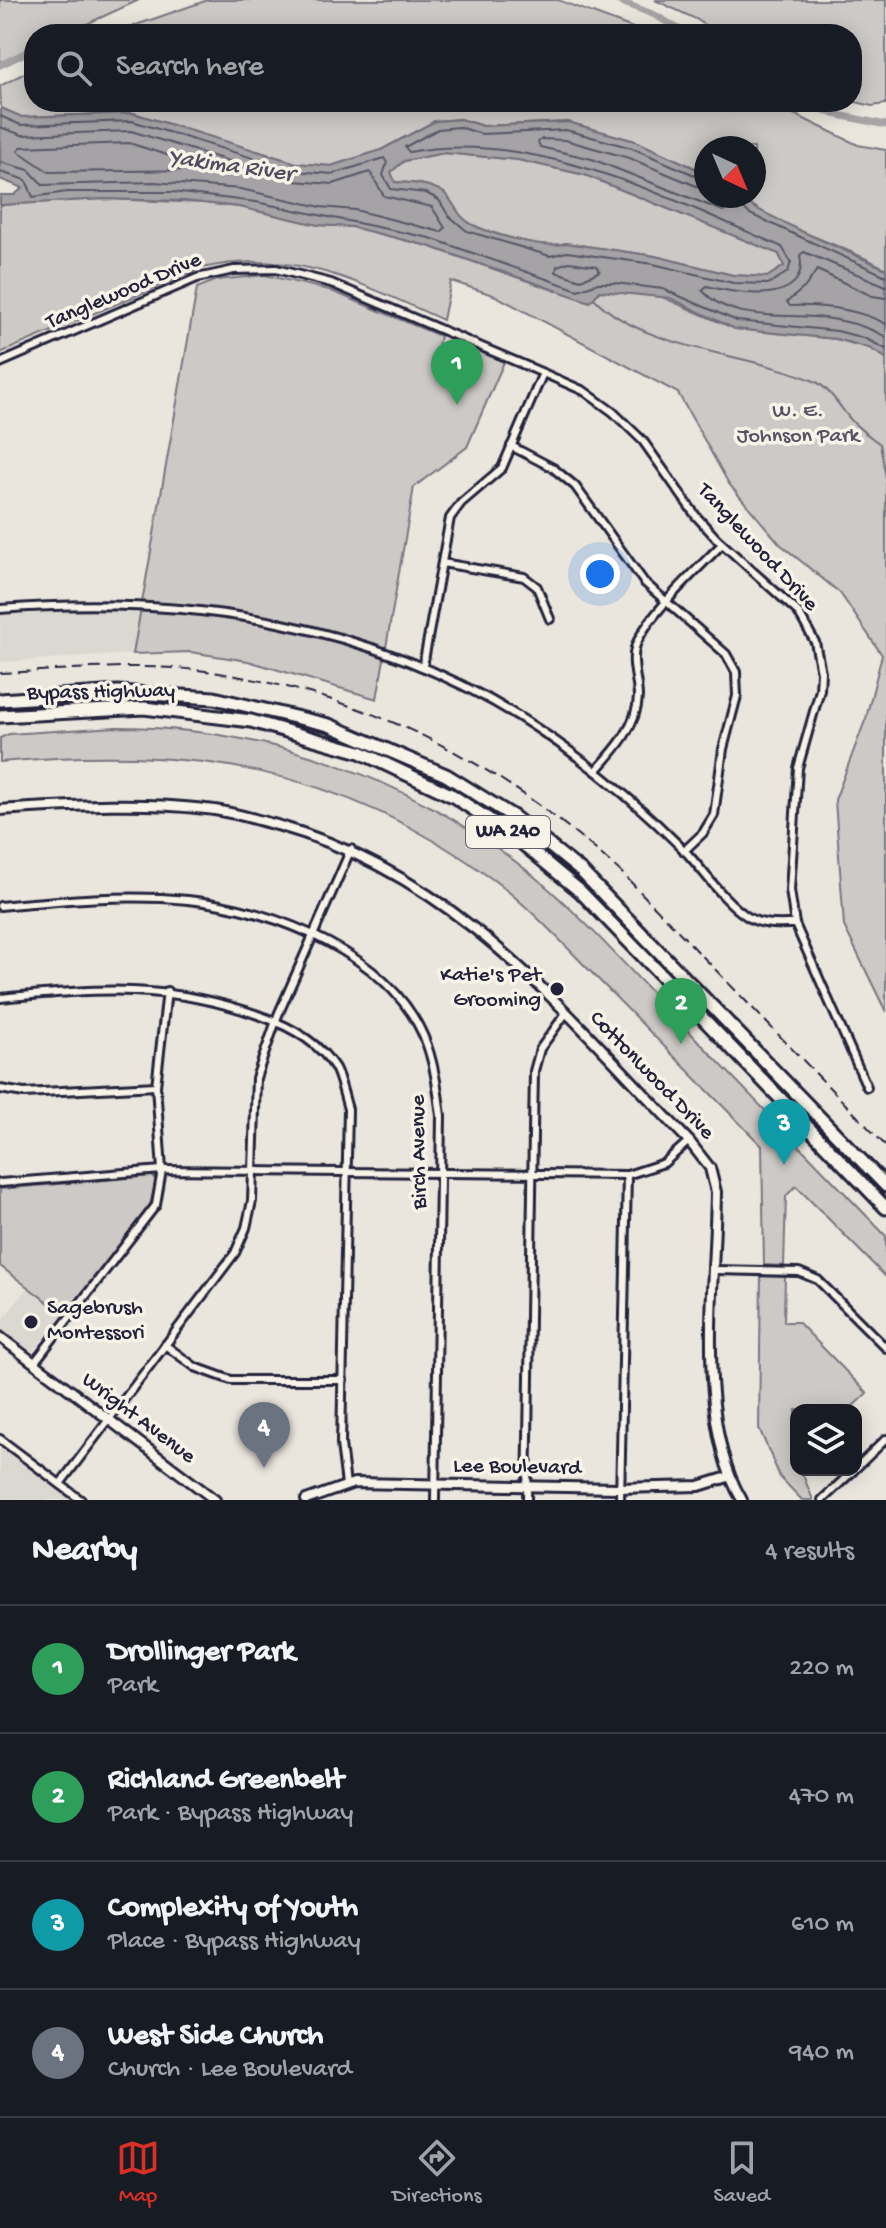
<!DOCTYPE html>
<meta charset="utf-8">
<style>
body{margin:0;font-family:"Gochi Hand",sans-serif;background:#20242c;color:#f1f3f6}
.controls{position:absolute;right:24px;bottom:24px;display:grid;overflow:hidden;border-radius:16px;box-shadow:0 4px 20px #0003}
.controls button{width:72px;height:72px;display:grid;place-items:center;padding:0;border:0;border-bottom:2px solid #363941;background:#171b24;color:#f1f3f6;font:40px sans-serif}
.compass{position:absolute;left:694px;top:136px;width:72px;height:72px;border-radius:50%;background:#171b24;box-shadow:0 4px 20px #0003;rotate:136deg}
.you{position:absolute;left:600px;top:574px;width:28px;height:28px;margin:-20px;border:6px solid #fff;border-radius:50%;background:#1a73e8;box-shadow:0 0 0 12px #1a73e833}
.badge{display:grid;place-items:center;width:52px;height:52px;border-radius:50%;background:#d93025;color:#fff;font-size:26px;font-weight:700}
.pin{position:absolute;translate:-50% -66px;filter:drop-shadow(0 2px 4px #0008)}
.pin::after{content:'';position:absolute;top:42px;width:28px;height:24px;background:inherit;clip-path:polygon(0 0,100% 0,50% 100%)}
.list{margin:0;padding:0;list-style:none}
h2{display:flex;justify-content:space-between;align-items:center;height:104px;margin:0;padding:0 32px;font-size:34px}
h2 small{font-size:26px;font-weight:400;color:#9ea1a6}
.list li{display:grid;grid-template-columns:52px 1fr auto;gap:24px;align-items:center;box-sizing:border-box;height:128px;padding:0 32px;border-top:2px solid #363941}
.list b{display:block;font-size:30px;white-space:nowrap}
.list p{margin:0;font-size:26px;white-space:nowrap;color:#9ea1a6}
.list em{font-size:26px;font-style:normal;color:#9ea1a6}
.icon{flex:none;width:44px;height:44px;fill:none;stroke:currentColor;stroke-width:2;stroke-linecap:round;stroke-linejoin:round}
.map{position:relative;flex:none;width:886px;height:1500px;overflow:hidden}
.search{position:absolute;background:#171b24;box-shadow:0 4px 20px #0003;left:24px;right:24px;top:24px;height:88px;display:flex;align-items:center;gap:20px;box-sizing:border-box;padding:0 28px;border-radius:32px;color:#9ea1a6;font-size:30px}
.sheet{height:616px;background:#171b24}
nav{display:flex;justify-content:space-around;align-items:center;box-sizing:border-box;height:112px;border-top:2px solid #363941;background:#171b24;font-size:22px;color:#9ea1a6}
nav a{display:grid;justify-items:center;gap:4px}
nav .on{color:#d93025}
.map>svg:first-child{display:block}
.built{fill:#dbd8d2}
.green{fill:#cdc9c6;stroke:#787680;stroke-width:2}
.water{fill:#a6a3a6;stroke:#716f7b;stroke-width:2;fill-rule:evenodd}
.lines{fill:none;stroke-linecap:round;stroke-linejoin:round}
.shore{stroke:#575666;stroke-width:2}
.stream{stroke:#716f7b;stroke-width:2}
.canal{stroke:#a6a3a6;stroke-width:7}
.minor-casing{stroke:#22223b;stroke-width:12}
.tertiary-casing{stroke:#22223b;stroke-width:14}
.trunk-casing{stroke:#22223b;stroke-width:17}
.minor{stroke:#f7f3e8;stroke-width:6}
.tertiary{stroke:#f7f3e8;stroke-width:8}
.trunk{stroke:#f7f3e8;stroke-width:11}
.rail{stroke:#22223b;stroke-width:2;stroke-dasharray:12 6;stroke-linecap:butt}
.poi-dot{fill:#22223b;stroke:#f7f3e8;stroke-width:3}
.labels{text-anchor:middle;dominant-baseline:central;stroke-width:7;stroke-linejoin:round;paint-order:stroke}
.shield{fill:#f7f3e8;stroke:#62616f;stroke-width:2}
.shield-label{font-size:20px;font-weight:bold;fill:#22223b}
.street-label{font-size:22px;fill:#22223b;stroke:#f7f3e8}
.park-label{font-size:22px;fill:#555465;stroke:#f7f3e8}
.poi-label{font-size:22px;fill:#22223b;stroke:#f7f3e8;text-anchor:end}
.water-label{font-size:24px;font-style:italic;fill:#504f60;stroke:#f7f3e8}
</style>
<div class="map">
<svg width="886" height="1500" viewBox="0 0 886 1500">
<rect width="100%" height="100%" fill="#eae6de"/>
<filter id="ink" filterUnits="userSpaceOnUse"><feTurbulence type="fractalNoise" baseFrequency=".0125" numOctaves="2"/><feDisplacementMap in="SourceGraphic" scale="16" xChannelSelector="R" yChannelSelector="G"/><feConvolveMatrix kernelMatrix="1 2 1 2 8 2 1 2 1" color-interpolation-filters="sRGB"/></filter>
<g filter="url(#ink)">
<g class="built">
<polygon points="110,609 141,610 133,654 0,662 0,615"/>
<polygon points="28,1287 65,1315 32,1352 0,1329 0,1323"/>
<polygon points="0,1444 73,1500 0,1500"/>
</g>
<g class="green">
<polygon points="0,0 139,0 65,34 34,34 34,46 0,63"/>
<polygon points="208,0 558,0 649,34 110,34"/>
<polygon points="655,0 886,0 886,104 872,106 852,101 852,34 718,34 696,19"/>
<path d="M34,68V102H769L858,145L886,150V269C840,242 782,231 740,196H754V148H706V173L635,141L568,122L483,126L460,119L435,121L381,150L331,166L296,163L133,113L21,117L1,108L0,86Z"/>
<path d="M444,153L518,160L585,175L779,254L784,266L767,277L733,275L655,256L566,243C547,250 490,234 471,224C454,215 449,197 431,187C421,182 406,183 394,182L391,172L404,161Z"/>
<path d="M104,199L205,203L255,209L318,225L352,227L428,246L556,291H615L662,297L735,329L836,339L869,348L886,358V1012L844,926L835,800L866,718L882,655L840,593L780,544L729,484L678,393L496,296L451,281L443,320C360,283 294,247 202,268L0,353V205Z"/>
<polygon points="265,275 329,290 440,336 437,350 442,348 450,358 461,358 473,349 504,362 467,447 414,487 377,699 248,661 190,652 133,654 197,288 217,280"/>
<path d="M116,727C267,727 412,778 530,873C584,917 631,972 680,1022C749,1093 817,1165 886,1236V1277L796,1186L786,1196L784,1266L764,1265L762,1146C708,1091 654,1036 600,981C566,947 533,910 495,881C338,765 188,745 0,762V738L9,734Z"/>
<polygon points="152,1176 156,1180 150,1205 65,1315 0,1266 0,1189"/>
<polygon points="761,1276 785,1277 784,1322 798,1322 867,1393 849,1410 796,1410 796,1470 801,1470 813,1500 802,1500 780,1477 759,1428"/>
</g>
<path class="water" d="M1,108L22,117L133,113L296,163L331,166L381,150L435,121L460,119L483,126L568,122L635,141L706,173V196H740L753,207L803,232L886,269V358L869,348L836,339L735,329L670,298L600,291L590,302L428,246L352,227L318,225L239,207L184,201L104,199L0,205V195H14L23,188L0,179ZM444,153L518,160L585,175L779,254L784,266L767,277L733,275L655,256L566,243C546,250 490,234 471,224C457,217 454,200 443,192C428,183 411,183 395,182L391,172L404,161Z"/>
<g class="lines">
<g class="shore">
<path d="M0,116L21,125L132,121L295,171L333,174L384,158L387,163L383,175L391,189L426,193L439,200L448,215L467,231L550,256L567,252L653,264L733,283L768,284L788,272L791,262L782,247C670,198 533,129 409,152L405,147L438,129L459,127L482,134L566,130L632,148L706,180"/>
<polyline points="0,127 22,135 131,131 294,181 333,184 370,172 384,196 432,207 445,228 441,232 355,210 321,207 241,189 154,182 43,185 29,170 0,162"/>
<polygon points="129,143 198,165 200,170 49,172 18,151 21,147"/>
<polyline points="0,172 26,180 33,197 67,192 172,192 256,202 430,238 578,290 598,283 615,283 663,289 737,321 837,331 864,338 886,349"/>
<polyline points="706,190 629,158 565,140 542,139 538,142 540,147 592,159 723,211 728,208 726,196"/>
<polyline points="736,196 738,204 750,214 886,276"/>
<polygon points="569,262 597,266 600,271 581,280 556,272 557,266"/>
<path d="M886,286L804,252L800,255C810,307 735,294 707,286L702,290C729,321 779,314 814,317C839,319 865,325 886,337"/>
<path d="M886,298L872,296L817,270L805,287L787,302L790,306C823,305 857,309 886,324"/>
</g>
<path class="stream" d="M594,298C642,350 750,353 814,381C829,387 841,409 852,421C860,430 871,437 880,444L886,478"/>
<g class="canal">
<polyline points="616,0 655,15 687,34"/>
<polyline points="0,65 34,49"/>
<polyline points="804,102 834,114 886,125"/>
</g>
<g class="minor-casing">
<g id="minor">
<polyline points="0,363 197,278 234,270 276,269 331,283 543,373 584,391 613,412 643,441 696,516 717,539 798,612 815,642 821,672 820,690 798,768 790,890 795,924 867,1087"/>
<polyline points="511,446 553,468 575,486 644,582 726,654 736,672 737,696 723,749 714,815 703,833 684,851"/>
<polyline points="442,563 524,577 537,587 550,619"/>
<path d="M0,609C187,594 376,622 535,727C590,763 639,805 685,851C704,871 724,902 748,917C763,926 778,924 795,924"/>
<polyline points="423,666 450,518 461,503 502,468 543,373"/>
<path d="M596,771C615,750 637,726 638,697C638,680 631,665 635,648C643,619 700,567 722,544"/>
<path d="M0,906C62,900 126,894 188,900C275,909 395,956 427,1045C435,1068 438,1092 441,1116L435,1500"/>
<path d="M0,998C97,989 167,982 261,1016C289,1026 319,1042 335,1068C341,1080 344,1096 348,1109L341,1444L346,1485"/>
<polyline points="0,1089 24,1093 156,1086"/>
<polyline points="0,1183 162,1170 627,1175 664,1163 689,1141"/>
<polyline points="716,1270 799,1272 818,1280 886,1348"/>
<polyline points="165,1345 195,1367 231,1380 343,1380"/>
<polyline points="34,1363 156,1205 162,1170 156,1086 167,991"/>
<polyline points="0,1439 81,1500"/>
<polyline points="856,1468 886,1439"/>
<polyline points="60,1484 235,1253 246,1228 252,1201 256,1078 278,1015 351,849"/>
<polyline points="527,1500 534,1071 540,1049 566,1013"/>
<polyline points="620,1500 627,1175"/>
<polyline points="822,1500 854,1470"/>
</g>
</g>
<g class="tertiary-casing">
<g id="tertiary">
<path d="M0,810C69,806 137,801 206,809C230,811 253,819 277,825C459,876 563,1011 689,1141L710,1168L716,1192C715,1283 695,1422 742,1500"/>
<polyline points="0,1337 215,1500"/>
<polyline points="306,1500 354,1483 618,1488 699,1486 728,1477"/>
</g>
</g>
<g class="trunk-casing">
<g id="trunk">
<polyline points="0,700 118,692 214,698 329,725 446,775 514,817 581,871 886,1186"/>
<polyline points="0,716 144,708 251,721 360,752 453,796 511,834 581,892 886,1208"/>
</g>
</g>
<use href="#minor" class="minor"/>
<use href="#tertiary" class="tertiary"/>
<use href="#trunk" class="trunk"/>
<path class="rail" d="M0,673C72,670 148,661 219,673C378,699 504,765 622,873L886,1146"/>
</g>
</g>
<g class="poi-dot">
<circle cx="557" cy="989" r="8"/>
<circle cx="31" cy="1322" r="8"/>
</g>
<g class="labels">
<rect class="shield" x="466" y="816" width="84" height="32" rx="6"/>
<g class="shield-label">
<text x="508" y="832">WA 240</text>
</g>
<g class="street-label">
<text transform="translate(124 292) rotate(-23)">Tanglewood Drive</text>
<text transform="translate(757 548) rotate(47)">Tanglewood Drive</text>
<text transform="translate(101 693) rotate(-1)">Bypass Highway</text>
<text transform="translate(651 1076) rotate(46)">Cottonwood Drive</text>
<text transform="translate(420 1152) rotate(-91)">Birch Avenue</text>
<text transform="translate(138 1419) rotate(37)">Wright Avenue</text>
<text transform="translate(517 1468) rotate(1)">Lee Boulevard</text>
</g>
<g class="park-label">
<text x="798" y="412">W. E.<tspan x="798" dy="25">Johnson Park</tspan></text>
</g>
<g class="poi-label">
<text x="541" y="976">Katie's Pet<tspan x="541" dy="25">Grooming</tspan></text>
<text x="47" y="1309" text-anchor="start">Sagebrush<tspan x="47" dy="25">Montessori</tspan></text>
</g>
<g class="water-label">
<text transform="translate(231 167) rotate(8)">Yakima River</text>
</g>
</g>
</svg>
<div class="controls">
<button><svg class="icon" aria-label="layers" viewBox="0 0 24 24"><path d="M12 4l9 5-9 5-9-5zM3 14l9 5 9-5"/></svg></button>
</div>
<svg class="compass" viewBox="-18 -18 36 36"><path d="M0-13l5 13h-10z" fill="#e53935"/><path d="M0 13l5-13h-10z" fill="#9ea1a6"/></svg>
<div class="you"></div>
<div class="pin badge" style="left:457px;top:405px;background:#2e9e5b">1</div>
<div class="pin badge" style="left:681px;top:1044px;background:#2e9e5b">2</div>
<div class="pin badge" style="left:784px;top:1165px;background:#0f9aa8">3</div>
<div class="pin badge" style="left:264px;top:1468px;background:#6b7280">4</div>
<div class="search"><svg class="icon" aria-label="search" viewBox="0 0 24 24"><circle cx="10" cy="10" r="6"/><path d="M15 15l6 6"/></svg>Search here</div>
</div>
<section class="sheet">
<h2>Nearby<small>4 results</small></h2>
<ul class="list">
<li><span class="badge" style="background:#2e9e5b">1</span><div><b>Drollinger Park</b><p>Park</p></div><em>220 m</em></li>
<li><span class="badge" style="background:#2e9e5b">2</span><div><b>Richland Greenbelt</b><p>Park · Bypass Highway</p></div><em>470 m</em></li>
<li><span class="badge" style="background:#0f9aa8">3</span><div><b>Complexity of Youth</b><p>Place · Bypass Highway</p></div><em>610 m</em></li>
<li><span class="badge" style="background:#6b7280">4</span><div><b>West Side Church</b><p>Church · Lee Boulevard</p></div><em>940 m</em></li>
</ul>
</section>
<nav>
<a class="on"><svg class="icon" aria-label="map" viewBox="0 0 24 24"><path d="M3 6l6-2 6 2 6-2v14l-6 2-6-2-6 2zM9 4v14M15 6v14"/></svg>Map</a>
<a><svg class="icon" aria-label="directions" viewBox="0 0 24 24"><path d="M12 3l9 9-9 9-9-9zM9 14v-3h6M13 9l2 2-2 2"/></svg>Directions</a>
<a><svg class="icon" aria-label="saved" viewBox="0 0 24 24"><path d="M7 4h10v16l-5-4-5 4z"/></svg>Saved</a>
</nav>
